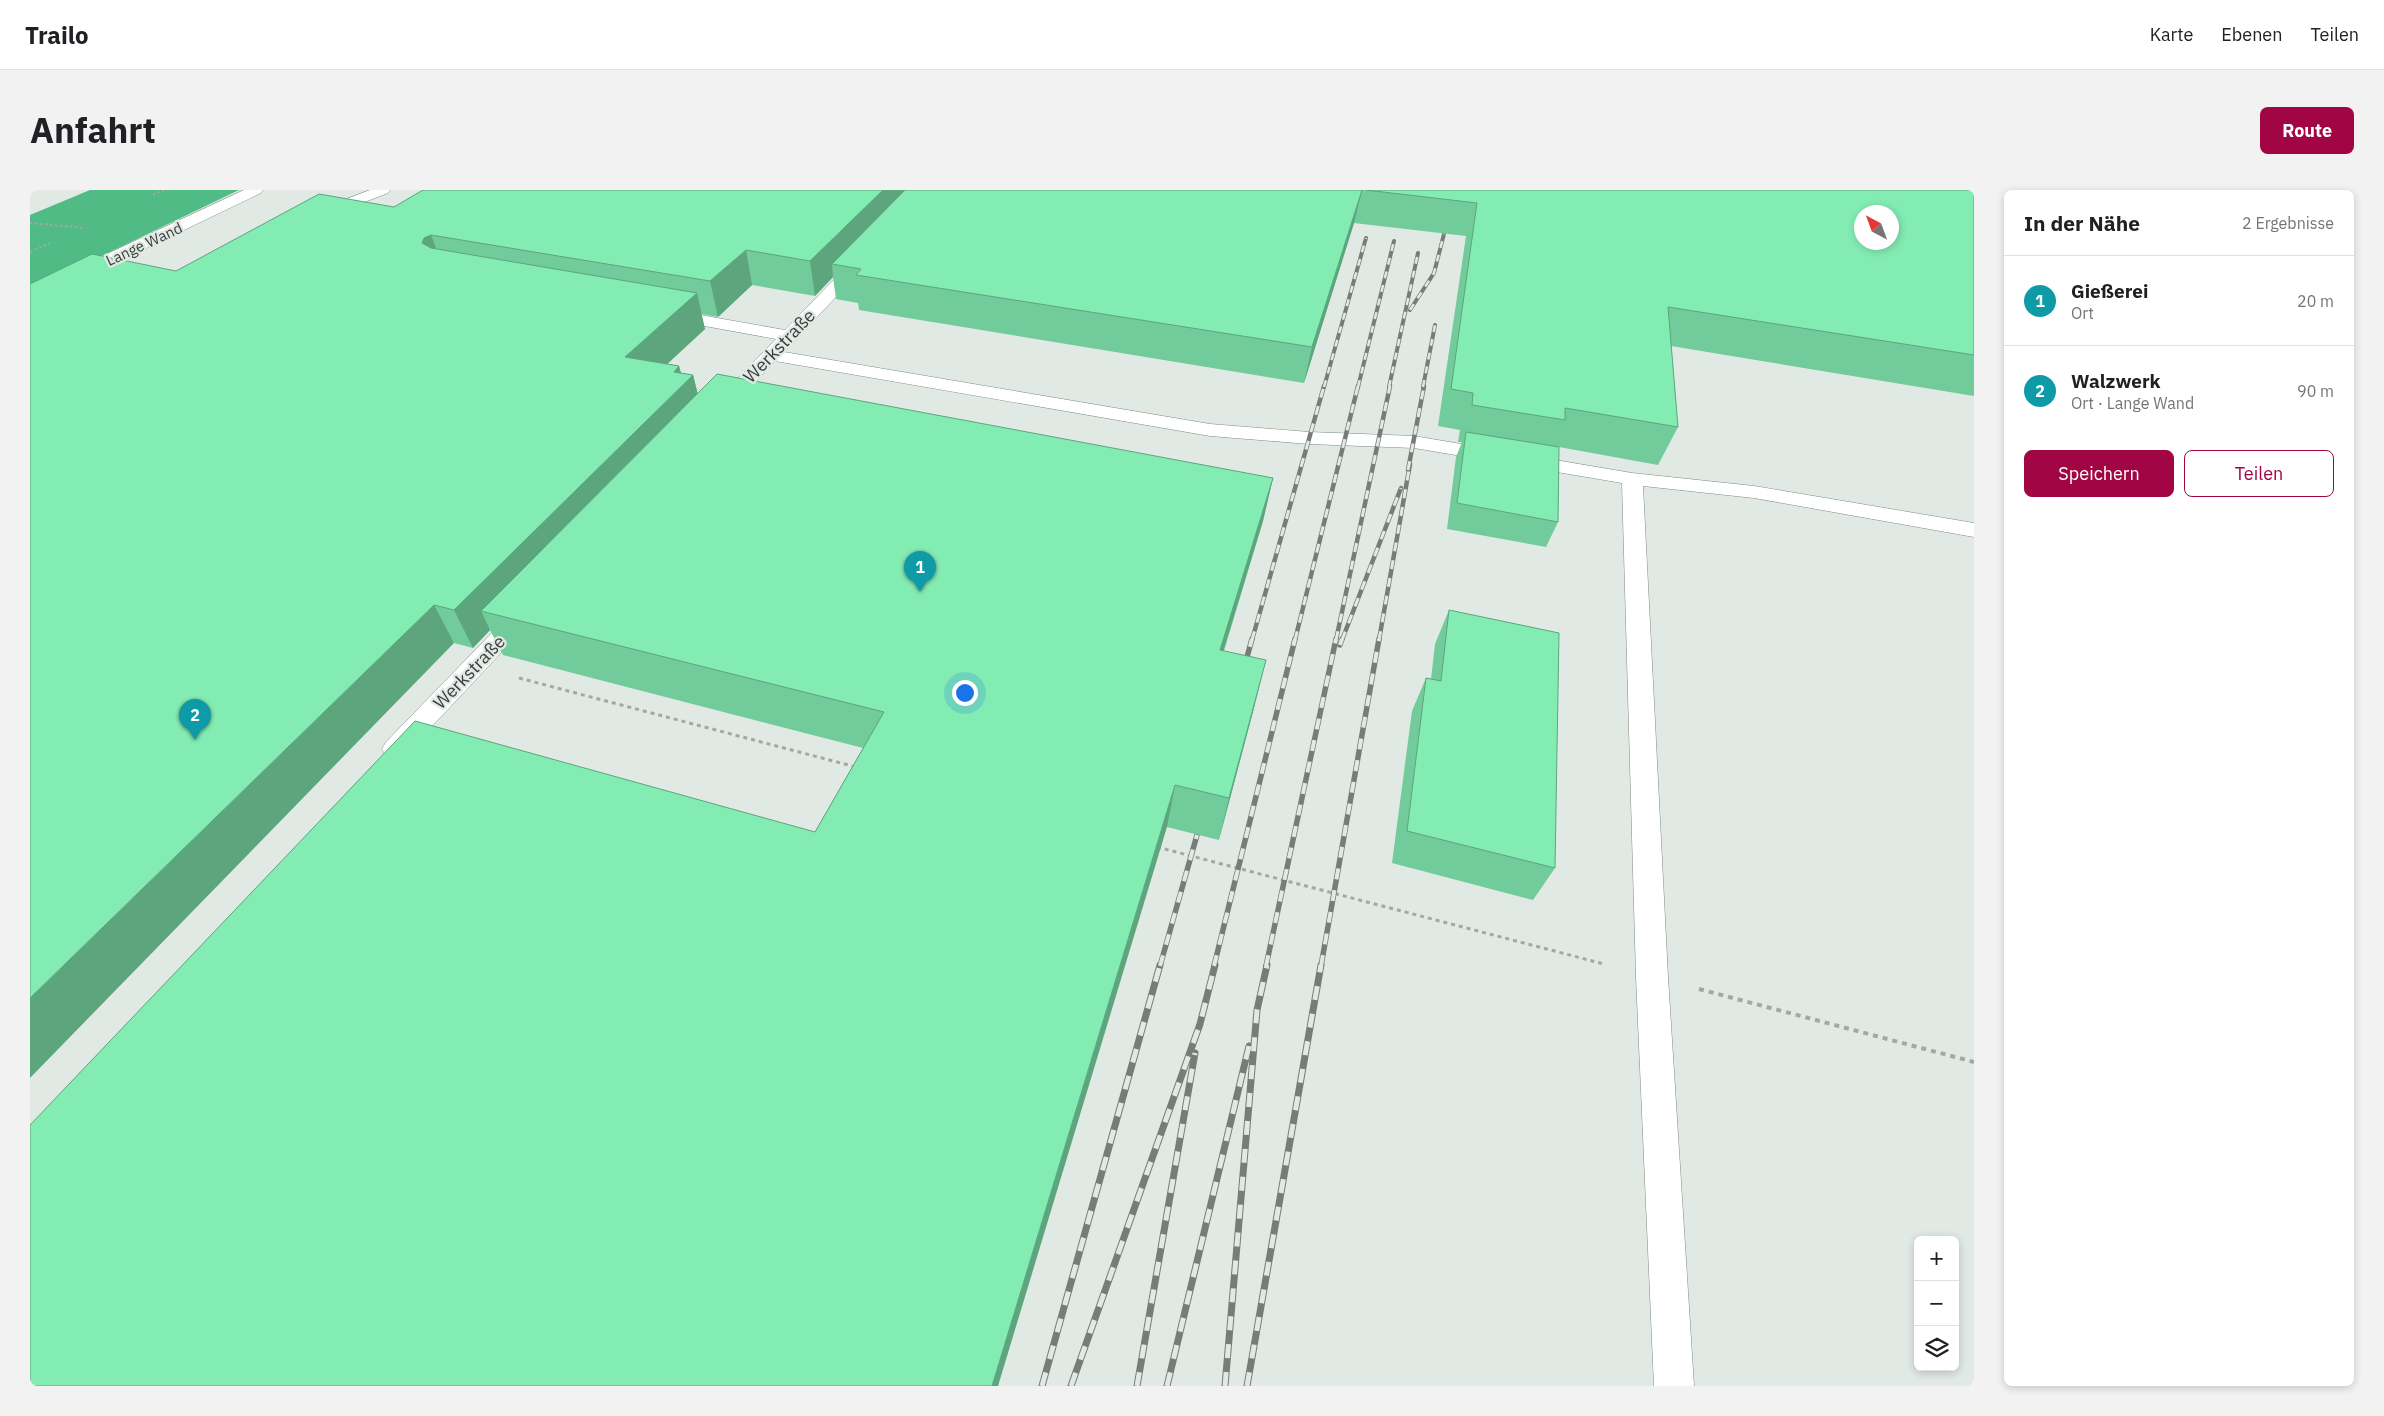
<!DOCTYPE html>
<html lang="de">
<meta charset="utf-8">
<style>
body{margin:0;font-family:"IBM Plex Sans",sans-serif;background:#f2f2f2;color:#202124}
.controls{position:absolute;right:15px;bottom:15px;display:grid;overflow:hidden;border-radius:8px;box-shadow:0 2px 8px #0003}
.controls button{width:45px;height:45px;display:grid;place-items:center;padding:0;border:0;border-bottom:1px solid #e0e0e0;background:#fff;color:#202124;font:25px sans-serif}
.compass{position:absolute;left:1824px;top:15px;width:45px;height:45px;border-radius:50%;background:#fff;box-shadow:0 2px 8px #0003;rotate:319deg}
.you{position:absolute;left:934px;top:502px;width:18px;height:18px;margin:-12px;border:4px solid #fff;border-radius:50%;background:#1a73e8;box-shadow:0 0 0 8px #1a73e833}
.badge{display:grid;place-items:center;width:32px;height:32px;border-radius:50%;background:#a10543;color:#fff;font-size:16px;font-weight:700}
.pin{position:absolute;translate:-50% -41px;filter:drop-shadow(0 1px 2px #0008)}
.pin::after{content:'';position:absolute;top:26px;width:18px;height:15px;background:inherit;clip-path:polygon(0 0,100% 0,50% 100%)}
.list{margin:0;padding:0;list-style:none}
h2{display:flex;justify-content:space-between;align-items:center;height:65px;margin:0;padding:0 20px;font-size:21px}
h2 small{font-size:16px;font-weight:400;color:#757577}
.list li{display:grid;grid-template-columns:32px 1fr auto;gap:15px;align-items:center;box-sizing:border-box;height:90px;padding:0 20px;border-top:1px solid #e0e0e0}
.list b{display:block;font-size:19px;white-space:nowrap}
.list p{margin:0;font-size:16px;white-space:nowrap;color:#757577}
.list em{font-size:16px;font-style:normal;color:#757577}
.actions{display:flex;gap:10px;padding:15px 20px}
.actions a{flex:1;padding:11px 0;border:1px solid #a10543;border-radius:8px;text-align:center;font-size:18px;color:#a10543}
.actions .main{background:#a10543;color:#fff}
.icon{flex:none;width:28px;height:28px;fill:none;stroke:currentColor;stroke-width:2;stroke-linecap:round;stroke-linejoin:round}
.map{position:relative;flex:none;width:1944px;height:1196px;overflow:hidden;border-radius:8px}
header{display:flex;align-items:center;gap:30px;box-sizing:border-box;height:70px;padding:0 25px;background:#fff;border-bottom:1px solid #e0e0e0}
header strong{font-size:24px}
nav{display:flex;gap:28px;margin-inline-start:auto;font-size:18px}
.intro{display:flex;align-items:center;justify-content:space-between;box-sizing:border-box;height:120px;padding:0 30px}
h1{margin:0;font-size:35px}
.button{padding:12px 22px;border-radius:8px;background:#a10543;color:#fff;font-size:18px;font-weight:700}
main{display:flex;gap:30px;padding:0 30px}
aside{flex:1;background:#fff;border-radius:8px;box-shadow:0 2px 8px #0003}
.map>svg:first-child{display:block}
.forest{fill:#50bb85}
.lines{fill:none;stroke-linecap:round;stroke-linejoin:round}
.lane-casing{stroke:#838a86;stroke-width:1}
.street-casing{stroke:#838a86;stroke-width:1}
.path-far2{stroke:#a2a8a5;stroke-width:2;stroke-dasharray:2.5 2.5;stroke-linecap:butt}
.path-far1{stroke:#a2a8a5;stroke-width:3;stroke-dasharray:4 4;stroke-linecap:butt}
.path{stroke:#a2a8a5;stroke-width:4;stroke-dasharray:5 5;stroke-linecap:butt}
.lane{fill:#fff;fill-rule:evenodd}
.street{fill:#fff;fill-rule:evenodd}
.rail-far3-casing{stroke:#777c79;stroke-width:4}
.rail-far2-casing{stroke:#777c79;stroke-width:4.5}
.rail-far1-casing{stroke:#777c79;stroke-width:5.5}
.rail-casing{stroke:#777c79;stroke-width:7}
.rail-far3{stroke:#e1e9e4;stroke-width:2.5;stroke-dasharray:7;stroke-linecap:butt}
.rail-far2{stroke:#e1e9e4;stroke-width:3;stroke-dasharray:9;stroke-linecap:butt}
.rail-far1{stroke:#e1e9e4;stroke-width:4;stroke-dasharray:11;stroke-linecap:butt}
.rail{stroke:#e1e9e4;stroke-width:5;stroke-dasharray:14;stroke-linecap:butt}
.wall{fill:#71cb9a}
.shaded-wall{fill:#5ca57d}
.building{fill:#83ecb3;stroke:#5ca57d;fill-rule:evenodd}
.labels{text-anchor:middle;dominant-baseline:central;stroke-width:4.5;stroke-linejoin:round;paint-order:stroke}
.far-street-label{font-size:15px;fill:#3b3e3c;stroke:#e1e9e4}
.street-label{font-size:18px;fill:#3b3e3c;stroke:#e1e9e4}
</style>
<header>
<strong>Trailo</strong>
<nav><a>Karte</a><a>Ebenen</a><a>Teilen</a></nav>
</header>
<div class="intro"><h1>Anfahrt</h1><a class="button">Route</a></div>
<main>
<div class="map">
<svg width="1944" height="1196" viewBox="0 0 1944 1196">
<rect width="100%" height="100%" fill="#e1e9e4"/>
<polygon class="forest" points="60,0 209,0 26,88 0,96 0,25"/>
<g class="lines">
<g class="lane-casing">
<g id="lane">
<polygon points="340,0 360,0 358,3 295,27 285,27 282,24 285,21"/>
<polygon points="831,66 837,68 839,71 837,74 754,162 1180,234 1279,242 1384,246 1602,283 1724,296 1944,333 1944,347 1724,308 1613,296 1638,787 1664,1196 1624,1196 1606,787 1592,293 1384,258 1279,254 1180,246 745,171 698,221 691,223 684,221 681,217 684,213 746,149 636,129 630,128 627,124 630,120 636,119 755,140 825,68"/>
<polygon points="492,418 500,420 504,426 500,432 374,566 365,569 356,566 352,559 356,552 484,420"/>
</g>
</g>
<g class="street-casing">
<polygon id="street" points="214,0 233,0 231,3 27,101 0,109 0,98 15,93"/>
</g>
<g class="path-far2">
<polyline points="123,5 134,0"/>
<polyline points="0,33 55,38"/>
<polyline points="0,62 20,53"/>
</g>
<g class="path-far1">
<polyline points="489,488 826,577"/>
<polyline points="1127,657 1574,774"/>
</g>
<polyline class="path" points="1669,799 1944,872"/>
<use href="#lane" class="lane"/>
<use href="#street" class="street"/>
<g class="rail-far3-casing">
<g id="rail-far3">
<polyline points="1380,120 1404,83 1414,44"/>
<polyline points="1294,197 1336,48"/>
<polyline points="1328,197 1364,51"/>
<polyline points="1359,197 1388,63"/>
<polyline points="1393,197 1405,135"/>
</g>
</g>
<g class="rail-far2-casing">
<g id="rail-far2">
<polyline points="1378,280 1394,196"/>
<polyline points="1222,450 1294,196"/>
<polyline points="1265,450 1328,196"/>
<polyline points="1306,450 1360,196"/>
<polyline points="1312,450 1371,298"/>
<polyline points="1349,450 1380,274"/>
</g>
</g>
<g class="rail-far1-casing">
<g id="rail-far1">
<polyline points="1310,455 1312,449"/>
<polyline points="1214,478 1222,449"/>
<polyline points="1130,776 1167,645"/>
<polyline points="1184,776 1265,449"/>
<polyline points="1236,776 1306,449"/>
<polyline points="1291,776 1349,449"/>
</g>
</g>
<g class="rail-casing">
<g id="rail">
<polyline points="1012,1196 1130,775"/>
<polyline points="1041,1196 1170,834 1185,775"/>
<polyline points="1107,1196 1165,863"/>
<polyline points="1137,1196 1219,856"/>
<polyline points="1195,1196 1227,820 1237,775"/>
<polyline points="1217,1196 1291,775"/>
</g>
</g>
<use href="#rail-far3" class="rail-far3"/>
<use href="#rail-far2" class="rail-far2"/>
<use href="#rail-far1" class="rail-far1"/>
<use href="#rail" class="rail"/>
</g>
<g class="wall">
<polygon points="393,0 1944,0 1944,206 1641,156 1648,237 1628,275 1529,257 1528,332 1516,357 1417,339 1426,267 1432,252 1428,252 1430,240 1408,236 1436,46 1324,33 1274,193 829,120 828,113 806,109 803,87 785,106 722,95 688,127 671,124 675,139 636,174 649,176 651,183 663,185 668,204 1243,288 1233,331 1194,461 1225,514 1189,650 1137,637 785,642 833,558 473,465 460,440 443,458 424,453 146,81 364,17"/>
<polygon points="1419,420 1525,678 1503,710 1362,673 1382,521 1396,488 1401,489 1405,454"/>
</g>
<g class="shaded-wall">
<polygon points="853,0 887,0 802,74 803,87 785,106 780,71"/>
<polygon points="1332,0 1324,33 1274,193 1282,157"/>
<polygon points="401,45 414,79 392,53 394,48"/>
<polygon points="716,60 722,95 688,127 680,91"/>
<polygon points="667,103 675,139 605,204 595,167"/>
<polygon points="649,176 654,194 663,185 672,222 451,421 460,440 443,458 424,420"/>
<polygon points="1243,288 1233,331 1180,504 1190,460"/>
<polygon points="404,415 424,453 0,888 0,808"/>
<polygon points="1236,470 1225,514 1189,650 1199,608"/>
<polygon points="1145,595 1137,637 968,1196 962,1196"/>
</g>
<g class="building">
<polygon points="393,0 853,0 780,71 716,60 680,91 401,45 394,48 392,53 401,58 667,103 595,167 649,176 644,182 663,185 424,420 404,415 0,808 0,94 62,64 146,81 289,4 364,17"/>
<polygon points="875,0 1332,0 1282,157 826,85 831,79 802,74"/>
<path d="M1336,0H1944V165L1638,117L1648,237L1535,218V230L1442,215L1443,203L1421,199L1447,13ZM1832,22H1862V52H1832Z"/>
<polygon points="687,184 1243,288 1190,460 1236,470 1199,608 1145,595 962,1196 0,1196 0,935 385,531 785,642 854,522 451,421"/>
<polygon points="1436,242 1529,257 1528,332 1427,313"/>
<polygon points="1419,420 1529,443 1525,678 1377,641 1396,488 1411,491"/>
</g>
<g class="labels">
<g class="far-street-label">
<text transform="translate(114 54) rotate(-25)">Lange Wand</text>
</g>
<g class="street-label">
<text transform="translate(749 156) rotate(-46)">Werkstraße</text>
<text transform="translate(439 482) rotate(-46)">Werkstraße</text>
</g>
</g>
</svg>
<div class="controls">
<button>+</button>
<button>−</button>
<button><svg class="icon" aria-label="layers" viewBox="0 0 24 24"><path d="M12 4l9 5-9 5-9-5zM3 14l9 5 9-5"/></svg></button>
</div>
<svg class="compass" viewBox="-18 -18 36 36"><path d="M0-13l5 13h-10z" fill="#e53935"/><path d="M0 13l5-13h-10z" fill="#757577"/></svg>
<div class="you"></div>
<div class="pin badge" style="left:890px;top:402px;background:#0f9aa8">1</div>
<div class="pin badge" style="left:165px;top:550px;background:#0f9aa8">2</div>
</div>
<aside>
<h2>In der Nähe<small>2 Ergebnisse</small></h2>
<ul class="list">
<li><span class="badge" style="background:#0f9aa8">1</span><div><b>Gießerei</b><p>Ort</p></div><em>20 m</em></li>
<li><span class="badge" style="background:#0f9aa8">2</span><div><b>Walzwerk</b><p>Ort · Lange Wand</p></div><em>90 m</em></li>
</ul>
<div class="actions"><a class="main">Speichern</a><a>Teilen</a></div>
</aside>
</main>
